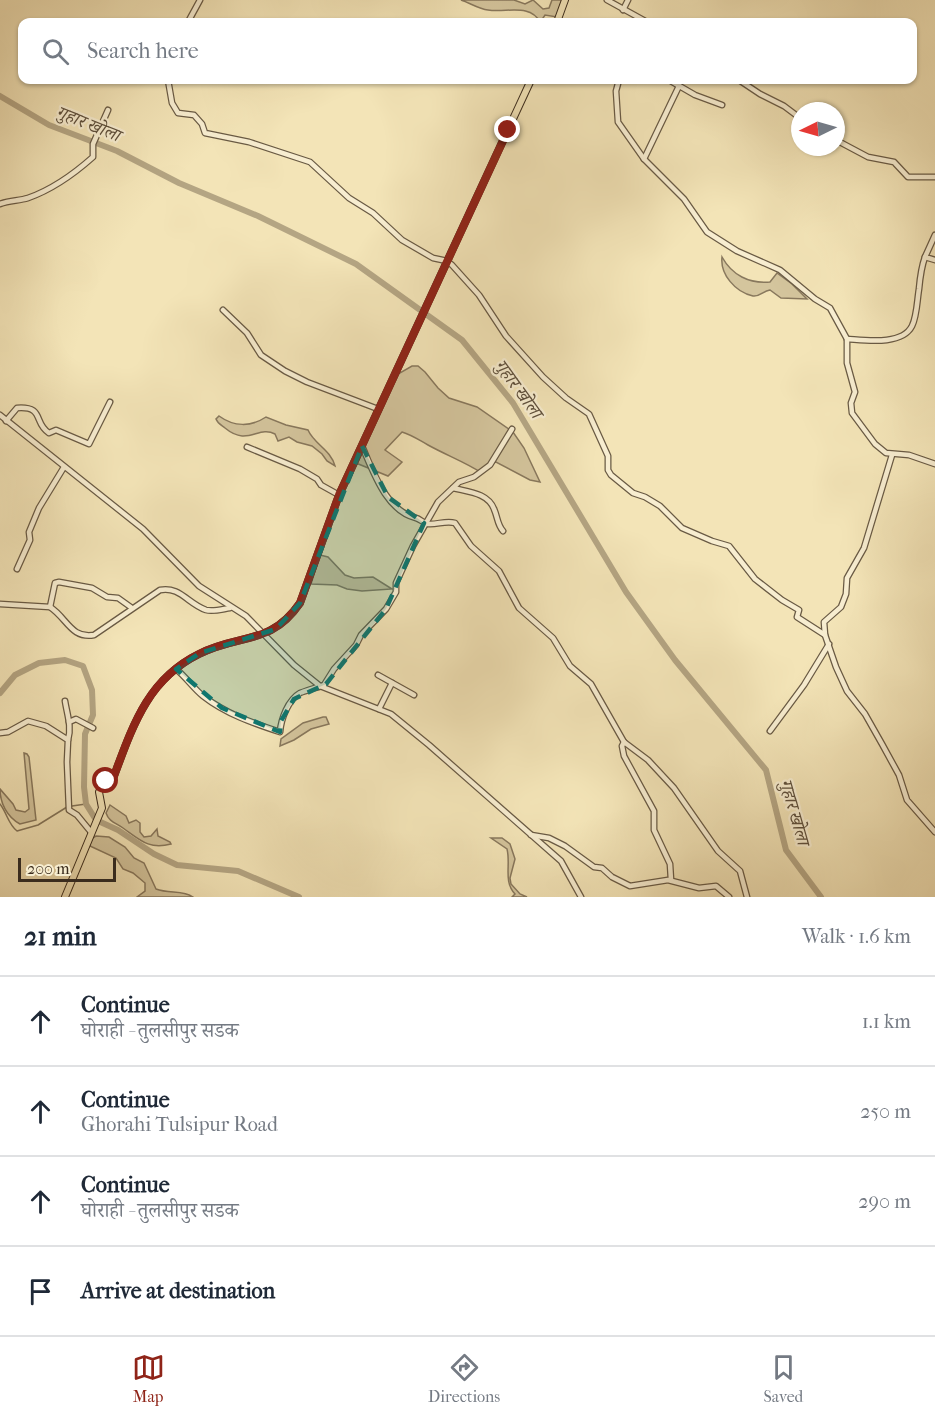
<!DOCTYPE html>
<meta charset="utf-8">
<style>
body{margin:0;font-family:"IM FELL French Canon","Noto Serif Devanagari",serif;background:#f2f2f3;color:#1f2937}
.compass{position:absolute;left:791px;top:102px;width:54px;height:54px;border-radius:50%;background:#fff;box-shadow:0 2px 4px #0004;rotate:265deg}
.scale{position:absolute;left:18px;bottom:15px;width:98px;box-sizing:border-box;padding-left:6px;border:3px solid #3b2c1d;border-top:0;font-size:16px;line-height:21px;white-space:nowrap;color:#3b2c1d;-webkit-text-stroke:4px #f7edd0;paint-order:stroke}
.stop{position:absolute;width:18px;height:18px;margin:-14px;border:4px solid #8f2418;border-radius:50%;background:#fff}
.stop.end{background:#8f2418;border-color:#fff;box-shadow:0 2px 6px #0008}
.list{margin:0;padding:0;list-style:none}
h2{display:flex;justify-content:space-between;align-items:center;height:78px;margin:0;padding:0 24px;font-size:26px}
h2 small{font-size:20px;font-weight:400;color:#747a83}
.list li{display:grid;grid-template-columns:39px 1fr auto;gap:18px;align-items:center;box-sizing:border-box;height:90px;padding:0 24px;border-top:2px solid #e0e1e3}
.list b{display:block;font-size:22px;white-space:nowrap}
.list p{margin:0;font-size:20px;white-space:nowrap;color:#747a83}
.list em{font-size:20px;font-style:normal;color:#747a83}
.icon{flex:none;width:33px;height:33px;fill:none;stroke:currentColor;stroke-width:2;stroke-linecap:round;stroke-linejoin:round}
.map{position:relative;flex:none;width:935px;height:897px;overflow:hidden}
.search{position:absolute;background:#fff;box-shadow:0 2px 4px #0004;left:18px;right:18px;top:18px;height:66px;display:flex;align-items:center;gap:15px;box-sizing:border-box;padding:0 21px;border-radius:12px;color:#747a83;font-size:22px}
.sheet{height:438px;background:#fff}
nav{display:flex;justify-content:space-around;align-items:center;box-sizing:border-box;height:84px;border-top:2px solid #e0e1e3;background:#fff;font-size:16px;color:#747a83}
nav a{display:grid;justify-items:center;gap:3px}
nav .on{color:#8f2418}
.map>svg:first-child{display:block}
.green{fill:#d4c59d;stroke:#88785d;stroke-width:1.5}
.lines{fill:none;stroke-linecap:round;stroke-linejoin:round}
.stream{stroke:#84755a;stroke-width:1.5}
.river{stroke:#b4a583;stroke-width:6}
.minor-casing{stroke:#695a44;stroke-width:7}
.major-casing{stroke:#3b2c1d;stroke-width:8}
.minor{stroke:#f7edd0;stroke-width:4.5}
.major{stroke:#f3e4b7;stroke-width:6}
.route{stroke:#8f2418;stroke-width:8}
.marked{fill:#0f766e;fill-opacity:0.2;stroke:#0f766e;stroke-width:4.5;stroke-dasharray:12 8;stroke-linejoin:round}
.labels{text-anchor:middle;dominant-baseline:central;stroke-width:4.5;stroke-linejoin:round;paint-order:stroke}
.water-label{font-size:18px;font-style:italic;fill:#5f503c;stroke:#f7edd0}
</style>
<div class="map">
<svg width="935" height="897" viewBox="0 0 935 897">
<rect width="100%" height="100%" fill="#f3e4b7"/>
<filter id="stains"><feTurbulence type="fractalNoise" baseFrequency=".00333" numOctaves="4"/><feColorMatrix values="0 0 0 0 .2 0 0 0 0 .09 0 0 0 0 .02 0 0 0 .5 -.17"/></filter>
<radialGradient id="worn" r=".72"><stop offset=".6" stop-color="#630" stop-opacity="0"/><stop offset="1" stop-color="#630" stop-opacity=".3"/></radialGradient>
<g class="green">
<path d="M461,0H514L525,4L533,0L543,9L549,8L552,0H562L557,17L545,15L543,18L546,22H540C530,3 506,13 488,10C479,9 470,3 461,0Z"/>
<path d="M722,257C732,275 749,284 770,282L777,273L792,284L807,299L781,298L770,290C763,291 760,297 753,296C735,292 720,274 722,257Z"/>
<path d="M412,366H418L425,372L438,388L449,398L477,407L513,432L524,448L540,482L530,480L496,462L493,463L482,473C465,462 446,455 428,445C419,440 412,435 402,432L385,450L402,462L388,476L356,463L398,374Z"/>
<path d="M219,416C234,427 251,427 266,417L286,425L308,430C314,444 331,450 335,466L327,461L322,454L312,446L297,442L289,437L278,441L275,434C258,425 248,447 225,428C221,425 218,424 216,419Z"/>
<polygon points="320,555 328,557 345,575 354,578 373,577 392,589 362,591 347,589 337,585 311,584"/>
<polygon points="323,717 326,717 329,724 311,729 294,740 280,746 281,739 303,723"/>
<path d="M24,753L27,754L29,757L36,820L20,824C7,817 0,803 0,789L13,804L16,810L25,812L29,809Z"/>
<path d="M110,805L126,816L129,823L136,820L140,823V832L144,837L151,836L157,829L158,836L170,842L171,844C149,850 140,840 123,828C116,823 109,822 106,813Z"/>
<path d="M96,836L109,837L125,847L134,858L144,863L156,889C169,894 183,890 193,897H137L145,891V883L133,873L123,869L116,858L90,846L91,839Z"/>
<path d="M491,838H502L510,844L515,859L510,878L511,884L520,894L527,897H512L515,894C503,881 511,865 507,849Z"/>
</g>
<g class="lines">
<g class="stream">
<path d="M0,804C7,813 8,824 17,831L38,825L67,807"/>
<polyline points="72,806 86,804"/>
</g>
<g class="river">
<polyline points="0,96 49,125 117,151 179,183 258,216 356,264 462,340 513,403 626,592 675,660 766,770 786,850 821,897"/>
<polyline points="0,693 15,675 39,663 65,660 83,666 92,690 93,715 85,734 84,787 86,804 96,820 118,830 154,854 177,865 238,871 299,897"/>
</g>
<g class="minor-casing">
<g id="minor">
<polyline points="607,0 647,22"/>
<polyline points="623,10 628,0"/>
<polyline points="82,22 105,22"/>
<polyline points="188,22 200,0"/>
<polyline points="168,80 172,103 178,113 194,115 202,124 205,133 249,142 310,162 349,198 373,213 402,240 433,258 447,261 452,265 479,295 506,336 543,377 566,398 589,414 608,456 608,470 611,475 633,493 645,497 660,506 682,528 712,541 729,546 755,579 782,600 799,610 797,617 825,635 836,667 847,691 865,714 882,744 899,775 907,800 935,832"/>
<polyline points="619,80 616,91 618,122 644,159 684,199 707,232 737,251 780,270 815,299 830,308 847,339 847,363 855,392 851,403 852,413 875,444 886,453 909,455 935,464"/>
<polyline points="669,80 695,95 722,105"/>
<polyline points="739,80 760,94 784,106 800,118"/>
<polyline points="836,140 868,157 894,162 908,177 935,177"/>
<polyline points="644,159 679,86"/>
<path d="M0,204C9,200 19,201 28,198C51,190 75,173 93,157V144L108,110"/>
<polyline points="935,235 925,257 935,260"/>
<polyline points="223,310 247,333 261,355 285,371 307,382 378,409"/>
<path d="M847,339C864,340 902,346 912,326C917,316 917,301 919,289C920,278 921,268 925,257"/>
<polyline points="0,415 143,529 199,586 246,616 294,665 320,686 391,714 429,745 561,861 581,897"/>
<path d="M6,421L17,408C45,406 33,423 49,433L56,430L89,444L110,402"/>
<path d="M362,446C373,471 386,511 416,518C420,519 423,523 428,524C437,525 446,520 455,523L471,546L499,571L519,608L553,638L570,666L591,684L624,742L648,760L674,788L718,851L740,871L747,897"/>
<polyline points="247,447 300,469 317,479 321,485 339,495"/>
<path d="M453,488C469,492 488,493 494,509C498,518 497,524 503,531"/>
<polyline points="17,569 30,540 29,532 39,508 64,467"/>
<path d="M0,604L50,607C67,618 71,639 94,635L160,590C180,586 188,604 206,610C213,612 223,609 230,608"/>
<polyline points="50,607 55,583 59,582 92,588 107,597 118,598 132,608"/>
<polyline points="825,635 824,622 841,607 846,594 847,578 864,548 892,455"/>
<path d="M176,669C186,677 193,688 203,696C226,714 253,723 280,732C281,719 288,700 300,693C301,692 322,686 324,685L334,669L356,645L361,635L386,609L396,592V583L413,546L438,502L459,482L474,477L490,465L512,429"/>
<polyline points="378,675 414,695"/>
<path d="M65,701C67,714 72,727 68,740"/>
<polyline points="379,709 392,683"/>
<polyline points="69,722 76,719 93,728"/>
<polyline points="770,731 804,685 829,644"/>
<polyline points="0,733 8,732 28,721 46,726 68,740 67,762 69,810 77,815 91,832"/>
<polyline points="624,742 622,746 624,756 654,811 654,830 670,864 671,880"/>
<polyline points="531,835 549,838 565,846 594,867 602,868 612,877 630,886 668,880 699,888 716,886 729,897"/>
</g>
</g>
<g class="major-casing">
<g id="major">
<polyline points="557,22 565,0"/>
<path d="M65,897L102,808L99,792L106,781L114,776C133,725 148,679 199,654C240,633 270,646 300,603L339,495L531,80"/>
</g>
</g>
<use href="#minor" class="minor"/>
<use href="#major" class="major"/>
</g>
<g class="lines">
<path class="route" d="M106,781L114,776C133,725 148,679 199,654C240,633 271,646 300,603L339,495L508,130"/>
</g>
<path class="marked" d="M362,446L388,497L424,523L386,609L326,684L294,699L281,721L280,732L222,708L176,669L200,653L276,629L300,603Z"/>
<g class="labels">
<g class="water-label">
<text transform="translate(88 124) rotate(22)">गुहार खोला</text>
<text transform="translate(518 389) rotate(54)">गुहार खोला</text>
<text transform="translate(794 812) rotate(74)">गुहार खोला</text>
</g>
</g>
<rect width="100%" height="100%" filter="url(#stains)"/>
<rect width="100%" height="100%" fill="url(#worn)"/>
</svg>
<svg class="compass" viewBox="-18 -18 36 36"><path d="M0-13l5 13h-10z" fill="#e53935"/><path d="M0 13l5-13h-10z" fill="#747a83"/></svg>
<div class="scale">200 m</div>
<div class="stop" style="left:106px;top:781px"></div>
<div class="stop end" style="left:508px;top:130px"></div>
<div class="search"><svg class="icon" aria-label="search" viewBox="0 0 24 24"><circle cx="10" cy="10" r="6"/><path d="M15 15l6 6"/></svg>Search here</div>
</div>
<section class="sheet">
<h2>21 min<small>Walk · 1.6 km</small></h2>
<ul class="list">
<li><svg class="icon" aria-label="ahead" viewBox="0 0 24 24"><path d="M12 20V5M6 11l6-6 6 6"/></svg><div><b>Continue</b><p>घोराही - तुलसीपुर सडक</p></div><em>1.1 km</em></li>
<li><svg class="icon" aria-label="ahead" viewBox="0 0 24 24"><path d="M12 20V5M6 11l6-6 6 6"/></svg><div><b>Continue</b><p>Ghorahi Tulsipur Road</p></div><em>250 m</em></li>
<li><svg class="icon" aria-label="ahead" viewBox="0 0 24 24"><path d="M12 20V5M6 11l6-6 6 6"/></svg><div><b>Continue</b><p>घोराही - तुलसीपुर सडक</p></div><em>290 m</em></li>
<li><svg class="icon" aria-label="arrive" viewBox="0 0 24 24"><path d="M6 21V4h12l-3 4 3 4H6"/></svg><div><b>Arrive at destination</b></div></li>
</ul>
</section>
<nav>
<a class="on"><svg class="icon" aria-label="map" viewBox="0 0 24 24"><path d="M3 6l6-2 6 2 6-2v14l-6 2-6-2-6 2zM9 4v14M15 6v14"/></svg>Map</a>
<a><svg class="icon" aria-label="directions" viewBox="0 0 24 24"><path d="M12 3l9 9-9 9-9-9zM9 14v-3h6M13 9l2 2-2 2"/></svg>Directions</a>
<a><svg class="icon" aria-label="saved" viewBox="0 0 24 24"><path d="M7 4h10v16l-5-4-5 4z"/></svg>Saved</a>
</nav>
